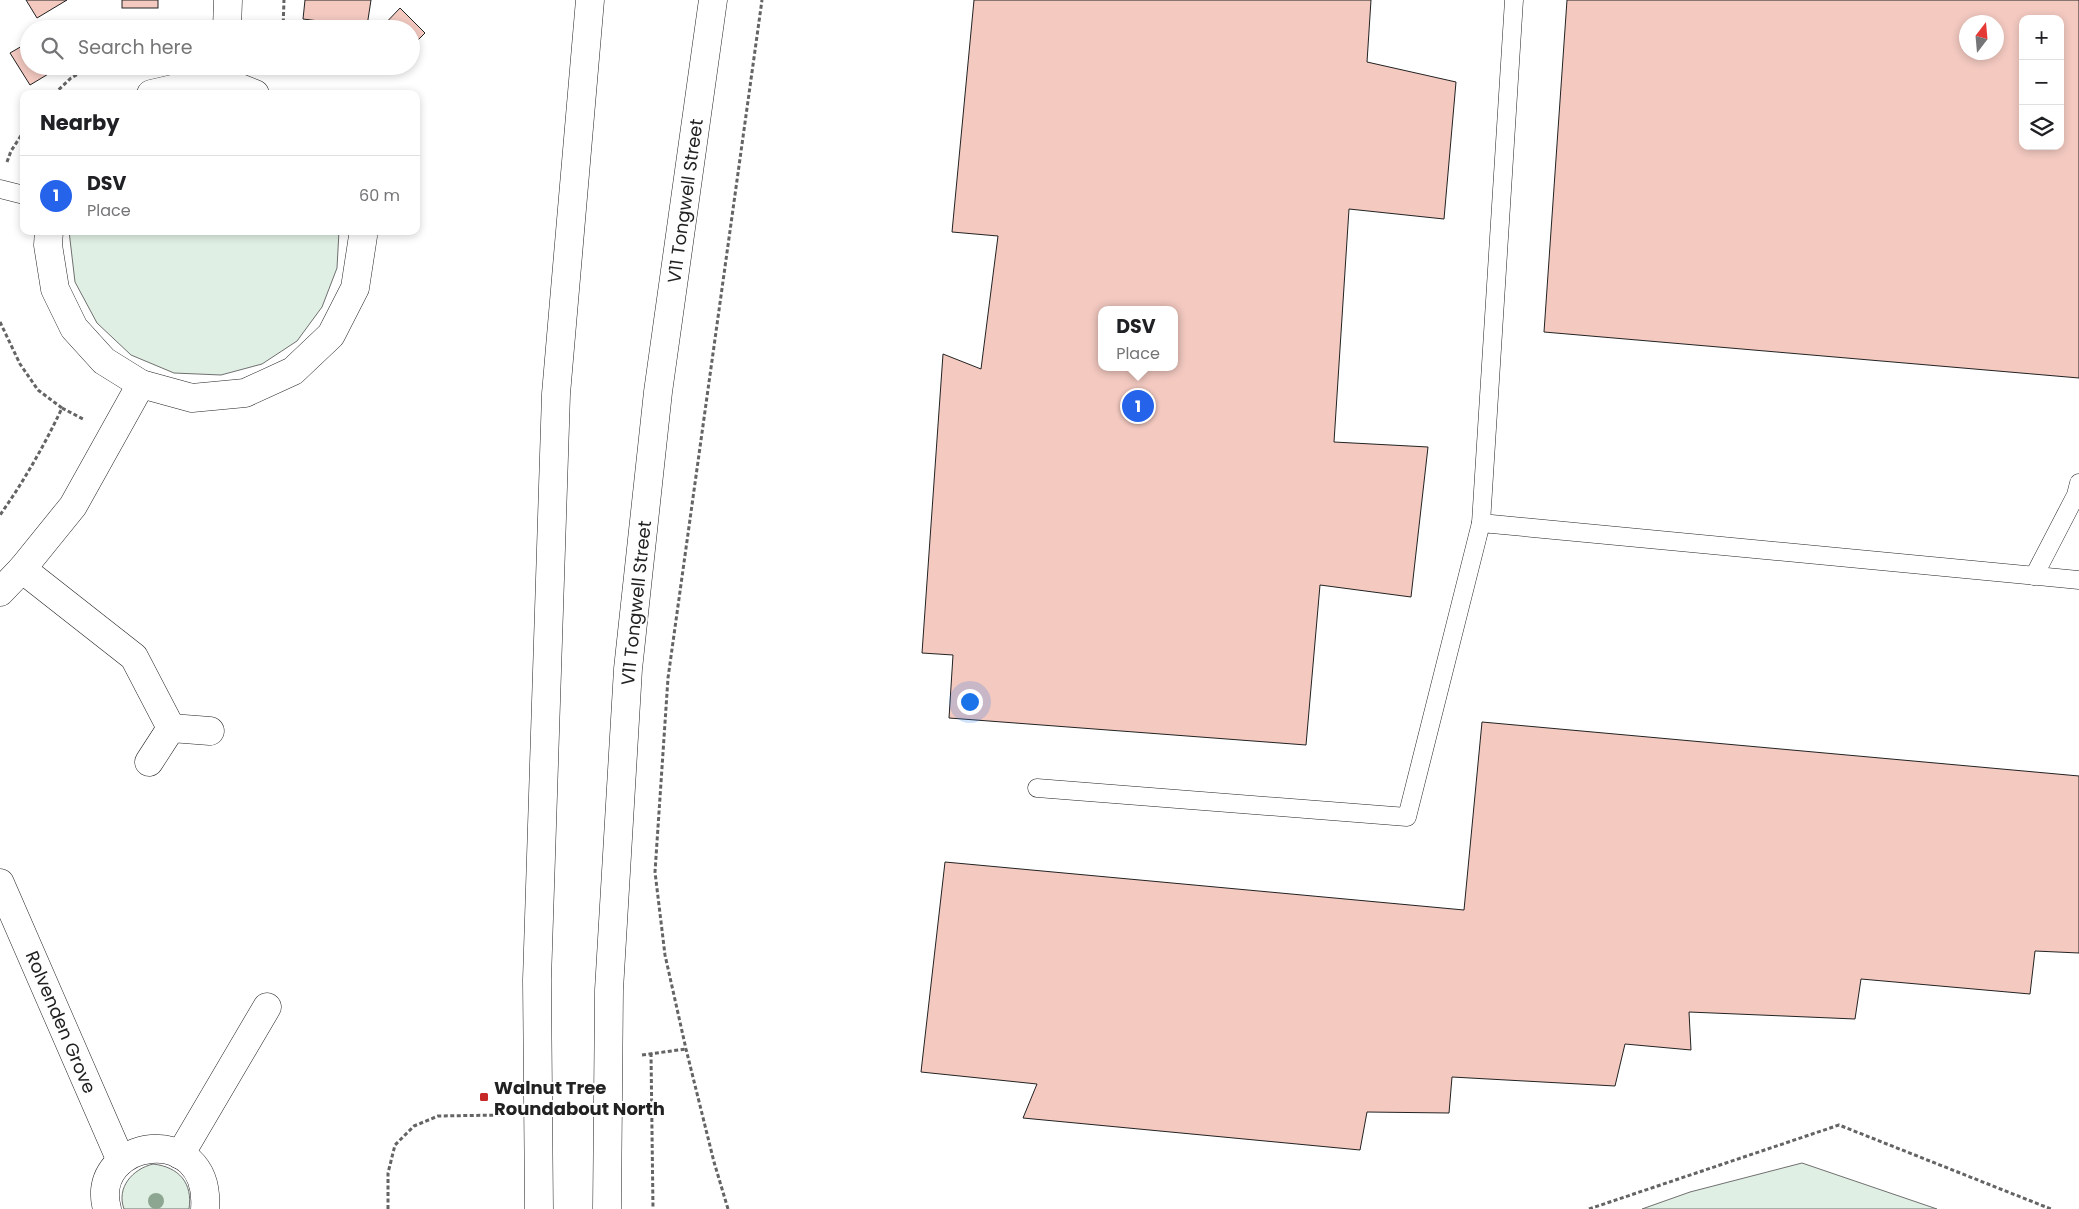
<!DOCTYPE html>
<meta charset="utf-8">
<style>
body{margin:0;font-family:Poppins,sans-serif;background:#f6f6f6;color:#202124}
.controls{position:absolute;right:15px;top:15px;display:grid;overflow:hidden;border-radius:10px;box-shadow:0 2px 8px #0003}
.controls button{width:45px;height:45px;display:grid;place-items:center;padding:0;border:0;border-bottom:1px solid #e0e0e0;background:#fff;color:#202124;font:25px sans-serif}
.compass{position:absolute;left:1959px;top:15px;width:45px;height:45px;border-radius:50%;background:#fff;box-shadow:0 2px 8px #0003;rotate:16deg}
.you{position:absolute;left:969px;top:701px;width:18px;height:18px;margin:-12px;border:4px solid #fff;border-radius:50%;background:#1a73e8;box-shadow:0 0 0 8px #1a73e833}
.badge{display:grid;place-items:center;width:32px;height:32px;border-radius:50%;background:#2563eb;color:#fff;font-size:16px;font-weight:700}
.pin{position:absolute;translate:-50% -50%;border:2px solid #fff;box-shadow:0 1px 5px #0006}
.popup{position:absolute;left:1098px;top:306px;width:80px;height:65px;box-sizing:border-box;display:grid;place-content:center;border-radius:10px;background:#fff;filter:drop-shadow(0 1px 4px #0005);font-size:16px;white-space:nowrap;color:#757577}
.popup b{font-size:19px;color:#202124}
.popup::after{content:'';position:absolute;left:50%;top:100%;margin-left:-10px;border:10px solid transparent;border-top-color:#fff}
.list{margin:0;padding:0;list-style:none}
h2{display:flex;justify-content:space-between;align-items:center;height:65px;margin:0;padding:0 20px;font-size:21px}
h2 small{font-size:16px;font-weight:400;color:#757577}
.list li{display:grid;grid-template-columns:32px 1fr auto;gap:15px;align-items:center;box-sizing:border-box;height:80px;padding:0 20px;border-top:1px solid #e0e0e0}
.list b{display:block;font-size:19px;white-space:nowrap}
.list p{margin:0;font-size:16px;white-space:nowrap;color:#757577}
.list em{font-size:16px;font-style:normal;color:#757577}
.icon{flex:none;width:28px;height:28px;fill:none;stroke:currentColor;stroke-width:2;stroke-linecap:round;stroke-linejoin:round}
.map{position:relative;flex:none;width:2079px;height:1209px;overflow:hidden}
.search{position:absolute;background:#fff;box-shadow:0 2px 8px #0003;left:20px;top:20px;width:400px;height:55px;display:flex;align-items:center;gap:12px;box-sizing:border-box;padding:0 18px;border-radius:28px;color:#757577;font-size:19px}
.panel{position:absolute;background:#fff;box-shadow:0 2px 8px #0003;left:20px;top:90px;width:400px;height:145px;border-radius:10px}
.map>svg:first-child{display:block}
.green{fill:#e0efe3;stroke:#6f6f6f}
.building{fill:#f3c9c0;stroke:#222;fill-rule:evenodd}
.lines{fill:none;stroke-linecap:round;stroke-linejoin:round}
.service-casing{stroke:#222;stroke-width:19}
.minor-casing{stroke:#222;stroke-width:29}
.tertiary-casing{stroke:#222;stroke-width:29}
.trunk-casing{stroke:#222;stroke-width:29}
.path{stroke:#646464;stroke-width:3;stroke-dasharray:4 2.5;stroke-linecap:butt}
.service{stroke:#fff;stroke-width:18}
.minor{stroke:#fff;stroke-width:28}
.tertiary{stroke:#fff;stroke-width:28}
.trunk{stroke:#fff;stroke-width:28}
.tree{fill:#8da692}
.poi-dot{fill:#c62828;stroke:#fff;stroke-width:2}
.labels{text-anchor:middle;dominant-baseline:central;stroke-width:4;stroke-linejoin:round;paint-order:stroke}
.street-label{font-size:18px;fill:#222;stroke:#fff}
.poi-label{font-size:18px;font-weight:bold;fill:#222;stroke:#fff;text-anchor:start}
</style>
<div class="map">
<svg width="2079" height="1209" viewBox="0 0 2079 1209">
<rect width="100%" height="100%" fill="#fff"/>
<g class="green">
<polygon points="69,231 339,231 337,268 322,307 297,341 262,364 221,375 174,373 131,355 97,323 75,282"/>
<polygon points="1802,1163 1937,1209 1642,1209 1690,1192"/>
<path d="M153,1164C179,1167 193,1183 189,1209H124C116,1187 133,1169 153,1164Z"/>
</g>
<g class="building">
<polygon points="26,0 67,0 37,18"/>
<rect x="122" y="0" width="36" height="8"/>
<polygon points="305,0 371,0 367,26 347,24 345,29 326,26 327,22 303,19"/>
<path d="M974,0H1371L1367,62L1456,82L1444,219L1349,209L1334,442L1428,447L1411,597L1320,585L1306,745L949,718L953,655L922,653L943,354L981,369L998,236L952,232ZM1102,310H1174V367H1102Z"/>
<path d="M1567,0H2079V378L1544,332ZM2023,19H2060V146H2023ZM1966,22H1996V52H1966Z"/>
<polygon points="400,8 425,33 411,47 411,29 380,29"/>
<polygon points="29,42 29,66 60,67 30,85 10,53"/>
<polygon points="1482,722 2079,776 2079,953 2035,951 2030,994 1861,979 1855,1019 1689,1012 1691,1050 1625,1044 1615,1086 1452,1077 1449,1113 1367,1112 1360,1150 1023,1118 1037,1084 921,1072 945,862 1464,910"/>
</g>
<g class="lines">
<g class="service-casing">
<g id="service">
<polyline points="0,189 24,195"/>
<polyline points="1481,523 1514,0"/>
<polyline points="2034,576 2076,495 2079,483"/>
<polyline points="1037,788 1407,817 1481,523 2079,580"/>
</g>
</g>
<g class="minor-casing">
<g id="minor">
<polyline points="22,569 134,657 171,728"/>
<polyline points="171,728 210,731"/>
<polyline points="149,762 171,728"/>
<polyline points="0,883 121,1161"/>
<polyline points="180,1155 267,1007"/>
<path d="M107,1209C88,1138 212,1120 205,1209"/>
</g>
</g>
<g class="tertiary-casing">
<g id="tertiary">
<polyline points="227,29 228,0"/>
<polyline points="151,94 194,84 235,86 255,94"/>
<polyline points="49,231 48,245 55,289 74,328 104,361 141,384 192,398 245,393 293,371 331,335 355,288 363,236 362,231"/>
<polyline points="0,592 22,569 73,506 141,384"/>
</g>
</g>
<g class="trunk-casing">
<g id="trunk">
<polyline points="539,1209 537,980 556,394 590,0"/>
<polyline points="607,1209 609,990 628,669 658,392 713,0"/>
</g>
</g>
<g class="path">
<polyline points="283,29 284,0"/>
<polyline points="54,94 71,78 92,66"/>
<polyline points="7,162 11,151 24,131"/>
<path d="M0,322L20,364L38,390L62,408C44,446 24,481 0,515"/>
<polyline points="62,408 83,419"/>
<polyline points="651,1053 653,1209"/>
<polyline points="642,1055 686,1049"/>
<polyline points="388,1209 388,1173 395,1145 414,1126 438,1116 505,1115"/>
<polyline points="728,1209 714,1162 686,1049 665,955 655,872 668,678 762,0"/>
<polyline points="1589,1209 1839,1125 2051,1209"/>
</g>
<use href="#service" class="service"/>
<use href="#minor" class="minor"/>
<use href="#tertiary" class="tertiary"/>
<use href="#trunk" class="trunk"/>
</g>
<circle class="tree" cx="156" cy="1201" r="8"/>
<rect class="poi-dot" x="479" y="1092" width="10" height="10" rx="2.5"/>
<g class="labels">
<g class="street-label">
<text transform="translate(685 201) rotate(-82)">V11 Tongwell Street</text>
<text transform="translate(636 603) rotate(-84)">V11 Tongwell Street</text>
<text transform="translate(61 1022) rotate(67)">Rolvenden Grove</text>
</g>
<g class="poi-label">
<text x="494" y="1087">Walnut Tree<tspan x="494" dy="21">Roundabout North</tspan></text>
</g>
</g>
</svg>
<div class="controls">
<button>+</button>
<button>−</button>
<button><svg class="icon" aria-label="layers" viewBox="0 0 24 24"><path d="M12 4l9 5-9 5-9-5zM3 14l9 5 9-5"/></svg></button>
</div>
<svg class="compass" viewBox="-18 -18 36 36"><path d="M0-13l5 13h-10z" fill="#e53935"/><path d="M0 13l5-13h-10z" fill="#757577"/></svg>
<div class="you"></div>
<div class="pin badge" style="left:1138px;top:406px">1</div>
<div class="popup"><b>DSV</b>Place</div>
<div class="search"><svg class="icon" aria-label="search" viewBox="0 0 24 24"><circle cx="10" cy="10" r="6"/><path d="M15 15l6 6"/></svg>Search here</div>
<section class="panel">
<h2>Nearby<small></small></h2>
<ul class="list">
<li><span class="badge">1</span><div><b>DSV</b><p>Place</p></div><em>60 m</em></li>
</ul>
</section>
</div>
